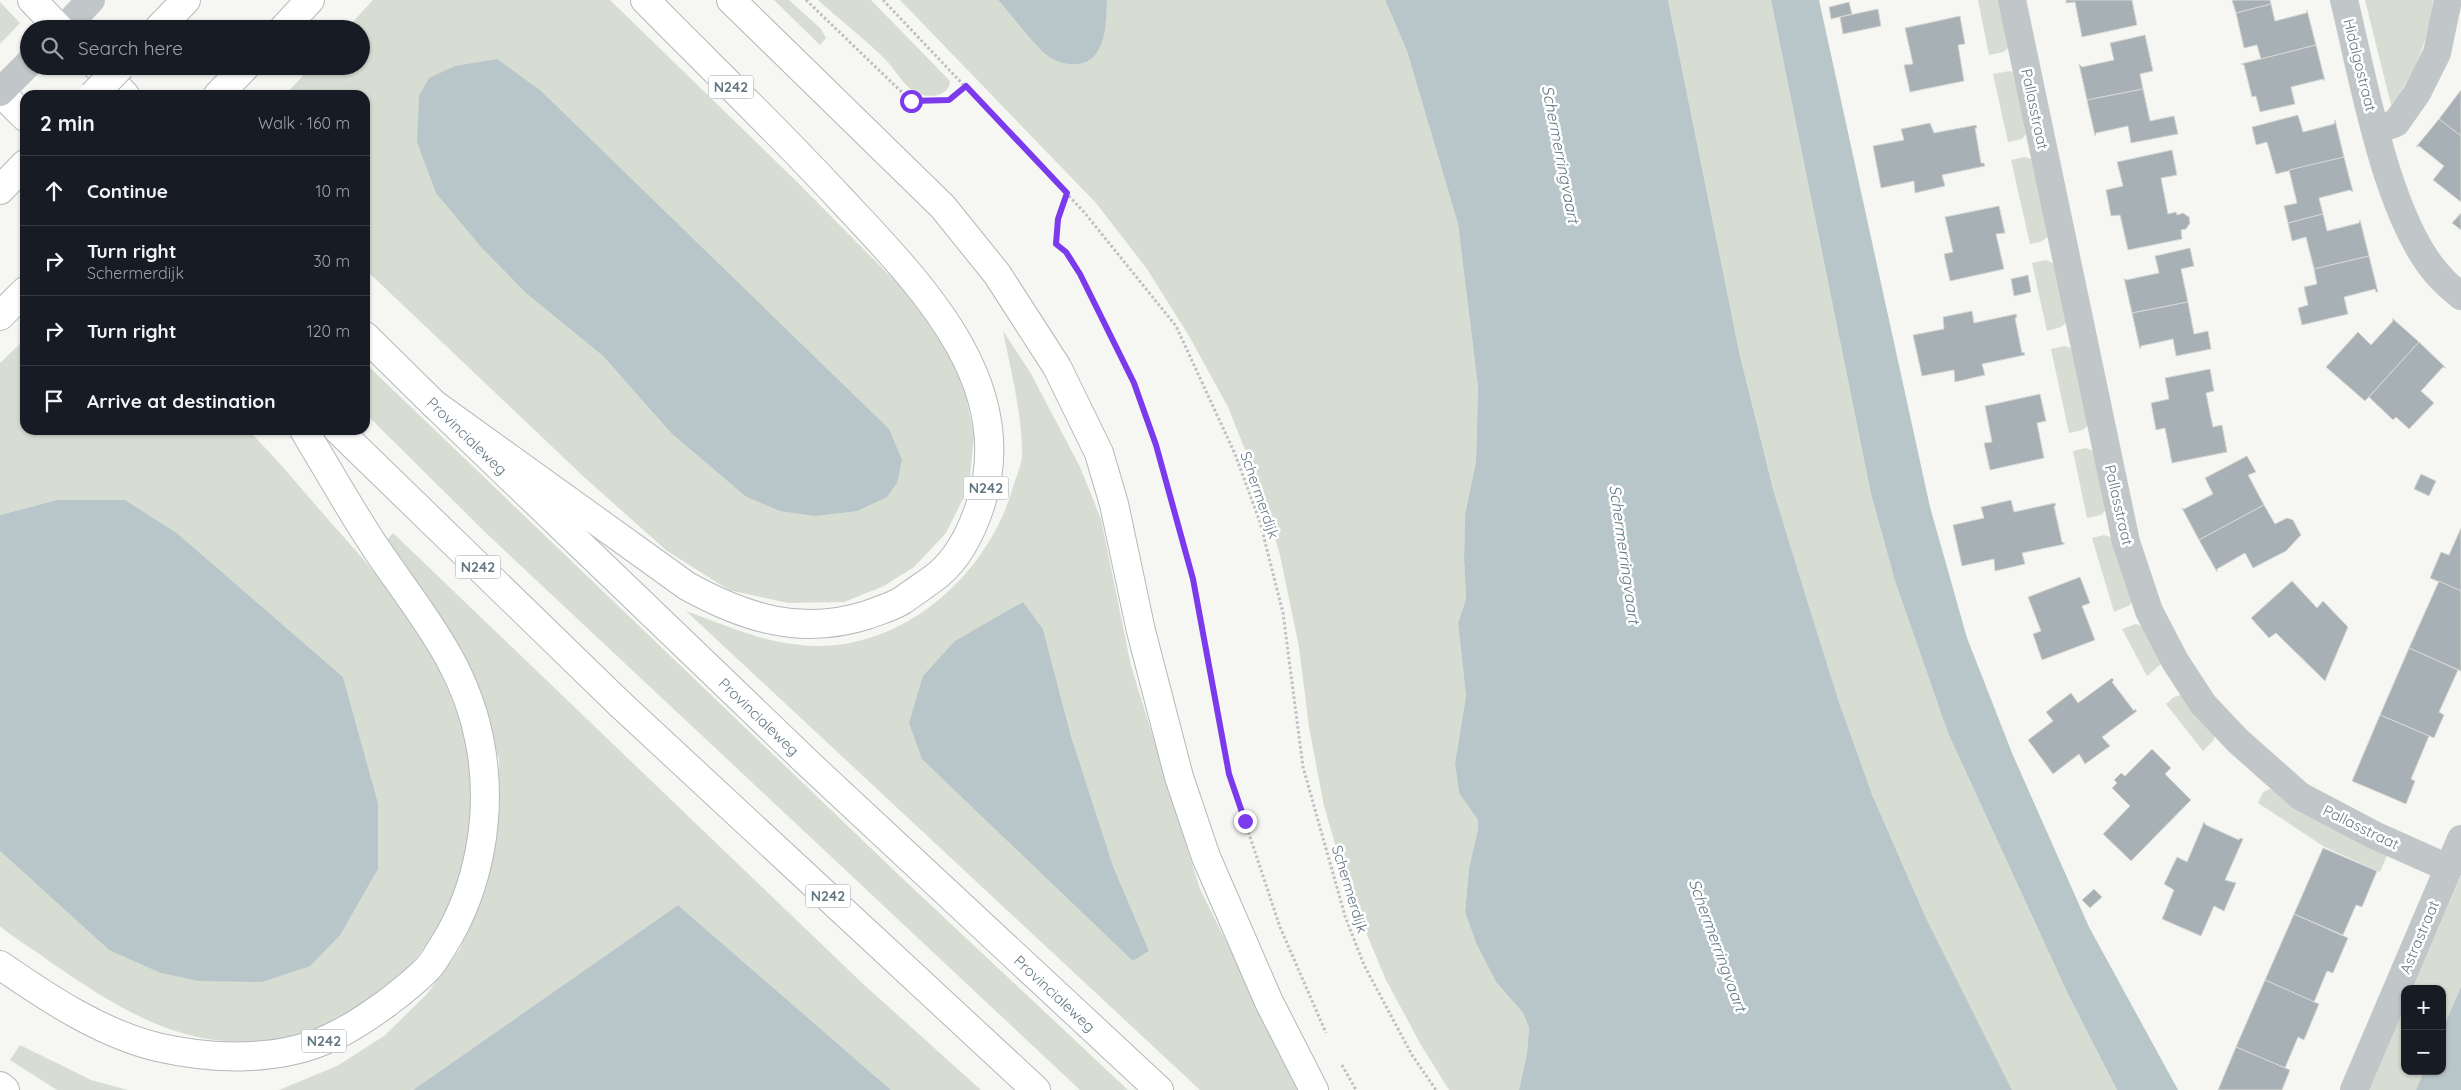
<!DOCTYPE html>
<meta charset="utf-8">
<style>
body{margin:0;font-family:Quicksand,sans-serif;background:#20242c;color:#f1f3f6}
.controls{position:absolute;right:15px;bottom:15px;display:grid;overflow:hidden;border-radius:10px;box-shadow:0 1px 4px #0004}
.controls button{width:45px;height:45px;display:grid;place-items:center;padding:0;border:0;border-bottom:1px solid #363941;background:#171b24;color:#f1f3f6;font:25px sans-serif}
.stop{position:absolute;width:15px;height:15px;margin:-11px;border:4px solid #7c3aed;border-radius:50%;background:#fff}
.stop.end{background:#7c3aed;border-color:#fff;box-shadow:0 1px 5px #0008}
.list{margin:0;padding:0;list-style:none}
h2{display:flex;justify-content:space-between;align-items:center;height:65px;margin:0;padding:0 20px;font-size:21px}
h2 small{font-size:16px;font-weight:400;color:#9ea1a6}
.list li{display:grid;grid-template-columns:32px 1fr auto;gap:15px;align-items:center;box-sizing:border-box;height:70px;padding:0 20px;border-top:1px solid #363941}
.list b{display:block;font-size:19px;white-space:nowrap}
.list p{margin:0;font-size:16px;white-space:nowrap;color:#9ea1a6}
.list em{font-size:16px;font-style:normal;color:#9ea1a6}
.icon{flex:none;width:28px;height:28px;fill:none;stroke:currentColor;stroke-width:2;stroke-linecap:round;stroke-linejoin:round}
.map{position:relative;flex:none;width:2461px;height:1090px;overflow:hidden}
.search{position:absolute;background:#171b24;box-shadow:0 1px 4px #0004;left:20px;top:20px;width:350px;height:55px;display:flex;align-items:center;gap:12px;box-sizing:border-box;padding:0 18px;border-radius:28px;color:#9ea1a6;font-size:19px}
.panel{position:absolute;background:#171b24;box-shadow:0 1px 4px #0004;left:20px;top:90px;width:350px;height:345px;border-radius:15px}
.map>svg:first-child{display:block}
.green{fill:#d7ddd3;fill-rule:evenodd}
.water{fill:#b8c6c9}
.building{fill:#a7b1b5;stroke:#d7d7d5}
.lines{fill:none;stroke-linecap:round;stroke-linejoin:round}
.major-casing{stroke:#b4b9bc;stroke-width:30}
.highway-casing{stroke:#b4b8bb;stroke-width:30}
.path{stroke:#bdbfc1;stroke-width:3;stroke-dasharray:2.5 2.5;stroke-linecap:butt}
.minor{stroke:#c1c6c8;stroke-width:28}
.major{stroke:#fff;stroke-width:28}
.highway{stroke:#fff;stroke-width:28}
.major-bridge-casing{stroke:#b4b9bc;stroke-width:30;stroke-linecap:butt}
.minor-bridge{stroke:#c1c6c8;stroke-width:28}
.major-bridge{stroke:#fff;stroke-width:28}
.route{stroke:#7c3aed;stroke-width:6}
.labels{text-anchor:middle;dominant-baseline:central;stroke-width:5;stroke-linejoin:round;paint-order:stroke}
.shield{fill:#fff;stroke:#92a0a9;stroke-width:1}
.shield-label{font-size:14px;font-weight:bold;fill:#647884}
.street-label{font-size:15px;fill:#647884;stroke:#fff}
.water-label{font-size:16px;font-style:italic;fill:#5f7a81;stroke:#fff}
</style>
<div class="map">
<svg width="2461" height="1090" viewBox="0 0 2461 1090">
<rect width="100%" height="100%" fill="#f6f6f2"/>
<g class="green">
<path d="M373,0H610L795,180L912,298L944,346L964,387L974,435L969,487L946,533L914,567L884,586L844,602L788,603L729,590L667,551L584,477L365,269V95H285L312,66H361V29H346ZM527,294L902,460L745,496L671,433L603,356Z"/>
<polygon points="774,0 789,0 821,29 826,38 820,45"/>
<path d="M818,0H871L950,81C949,98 925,99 913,91C903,84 894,68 885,59C864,38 840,20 818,0Z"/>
<polygon points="900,0 998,0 1048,57 1105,27 1107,0 1385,0 1407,51 1458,224 1478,387 1476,462 1465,514 1464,559 1466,599 1458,623 1466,696 1455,763 1459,793 1478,820 1478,829 1469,868 1465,912 1476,943 1496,982 1523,1013 1529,1027 1527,1054 1519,1090 1449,1090 1421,1045 1386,980 1349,892 1324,806 1309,727 1299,647 1280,555 1258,482 1228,407 1189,336 1147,269 1096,203"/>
<polygon points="1668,0 1771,0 1871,494 1895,581 1948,733 2067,992 2117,1090 2012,1090 1926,918 1873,797 1839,702 1807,600 1773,489 1740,356"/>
<polygon points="1978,0 2001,0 2008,48 2003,52 1989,55"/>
<path d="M2365,0H2433C2429,40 2415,73 2391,105Z"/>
<polygon points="0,2 20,23 0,44"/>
<polygon points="2010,71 2016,75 2026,134 2022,139 2008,142 1993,74"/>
<polygon points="2025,157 2032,159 2048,237 2040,242 2030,244 2011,160"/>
<polygon points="2046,260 2055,264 2066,323 2061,327 2047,331 2032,263"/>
<path d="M1003,331L1030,372L1080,467L1101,519L1131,666L1200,889L1300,1090H1200L686,611C731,627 767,645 816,646C908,647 989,572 1013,487C1016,477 1022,465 1022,454C1022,413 1011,371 1003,331ZM1023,603L1043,629L1071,736L1113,866L1149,951L1133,961Z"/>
<path d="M24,340L25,430H248C275,457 300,487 325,516C357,552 391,589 418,630C436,658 455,703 464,735C509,890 382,1064 215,1040C153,1032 100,996 49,961C33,949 15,939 0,926V851L109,950L341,934L378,869V803L343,677L178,534L57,500L0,515V363Z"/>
<polygon points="2065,346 2071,348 2088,425 2083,430 2069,433 2051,349"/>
<polygon points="365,363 903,879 1128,1090 1080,1090 486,533 365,413"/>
<polygon points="2086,448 2093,451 2106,510 2101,515 2087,518 2073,451"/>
<polygon points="393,533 861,982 981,1090 891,1090 678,905 413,1090 279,1090 337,1066 384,1036 427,994 460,949 487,884 499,815 499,759 477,683 447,627 387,540"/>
<polygon points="2104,535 2113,538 2132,599 2130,605 2114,612 2092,538"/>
<polygon points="2136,624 2145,628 2162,663 2147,676 2122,629"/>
<polygon points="2181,695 2215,734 2214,740 2203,751 2166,704 2174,697"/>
<polygon points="2270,789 2389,851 2380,872 2323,846 2258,803 2263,792"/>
<polygon points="2461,876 2461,987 2442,1030 2442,989 2412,989"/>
<polygon points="2405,1005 2405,1071 2424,1071 2416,1090 2368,1090"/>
<polygon points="20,1045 91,1080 128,1090 57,1090 10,1060"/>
</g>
<g class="water">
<path d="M998,0H1107C1106,16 1107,38 1097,52C1087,69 1063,66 1049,57C1035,47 1011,14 998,0Z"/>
<polygon points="1385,0 1668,0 1740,356 1773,489 1807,600 1839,702 1873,797 1926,918 2012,1090 1519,1090 1527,1054 1529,1027 1523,1013 1496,982 1476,943 1465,912 1469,868 1478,829 1478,820 1459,793 1455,763 1466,696 1458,623 1466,599 1464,559 1465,514 1476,462 1478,387 1458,224 1407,51"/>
<polygon points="1771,0 1819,0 1930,507 1967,638 2012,753 2089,927 2178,1090 2117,1090 2067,992 1948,733 1895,581 1871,494"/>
<polygon points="497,59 541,91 889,429 902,460 897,483 887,497 857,511 815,516 780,511 745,496 671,433 603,356 527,294 482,248 436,193 417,142 419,96 429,78 455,66"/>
<polygon points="57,500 125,500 178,534 343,677 378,803 378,869 341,934 310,966 262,982 199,981 161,973 109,950 0,851 0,515"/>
<polygon points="1023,602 1043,629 1071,736 1113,866 1149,951 1133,961 922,759 909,723 923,676 955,641"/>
<polygon points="678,905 891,1090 413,1090"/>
<polygon points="2461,987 2461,1090 2416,1090 2424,1071 2442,1071 2442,1030"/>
</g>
<g class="building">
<polygon points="2066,0 2132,0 2137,25 2082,37 2075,2 2066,3"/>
<polygon points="2232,0 2270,0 2271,4 2236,13"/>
<polygon points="1849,2 1852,14 1831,19 1829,7"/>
<polygon points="2271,4 2275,21 2306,13 2307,10 2316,45 2261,59 2257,45 2244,48 2236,13"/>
<polygon points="1878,9 1881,26 1843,34 1840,17"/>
<polygon points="1960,16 1965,44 1958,45 1964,81 1910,92 1904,65 1913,64 1905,28"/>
<polygon points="2145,35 2153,71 2140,74 2143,89 2087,100 2079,64 2082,67 2114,60 2110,43"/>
<polygon points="2316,45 2325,81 2323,79 2291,87 2295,104 2260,112 2256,96 2252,97 2244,65 2241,64"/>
<polygon points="2143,89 2150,121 2174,116 2178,134 2131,143 2128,126 2096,133 2095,136 2087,100"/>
<polygon points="2461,90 2461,136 2439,119"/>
<polygon points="2298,115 2303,132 2334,124 2335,120 2344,157 2276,174 2267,142 2256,145 2252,127"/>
<polygon points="2439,119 2461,136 2461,202 2433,180 2444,166 2419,146 2416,147"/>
<polygon points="1930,123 1934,133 1976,125 1977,128 1975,128 1981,163 1984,163 1985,166 1942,175 1945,186 1915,193 1914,181 1881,188 1873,146 1904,140 1901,129"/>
<polygon points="2172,150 2177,175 2161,178 2168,214 2176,212 2177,215 2183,213 2189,217 2190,223 2186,229 2181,230 2182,239 2128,250 2120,215 2111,216 2106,190 2123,186 2117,162"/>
<polygon points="2344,157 2353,192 2350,190 2319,198 2323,214 2288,223 2284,206 2297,203 2289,170"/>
<polygon points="1999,206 2005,233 1996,234 2004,269 1950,281 1944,254 1953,252 1945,217"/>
<polygon points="2461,213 2461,230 2452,223"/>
<polygon points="2323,214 2327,231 2359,223 2360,220 2369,256 2314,269 2306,237 2292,241 2288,223"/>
<polygon points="2190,248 2194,266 2181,269 2188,302 2132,313 2124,278 2126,280 2159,273 2155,256"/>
<polygon points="2369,256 2378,292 2376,292 2375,289 2344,297 2348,314 2302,325 2298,308 2308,305 2304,287 2317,284 2314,269"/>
<polygon points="2028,275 2031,292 2014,296 2011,279"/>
<polygon points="2188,302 2194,334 2208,331 2211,349 2176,356 2173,339 2141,346 2140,349 2132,313"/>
<polygon points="1972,311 1974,323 2016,314 2017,317 2015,318 2022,353 2024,352 2025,355 1982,364 1985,375 1955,382 1954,370 1922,376 1913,335 1944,329 1943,317"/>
<polygon points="2392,318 2419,342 2365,401 2326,367 2358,332 2371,345 2393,321"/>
<polygon points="2419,342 2446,368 2443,367 2421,391 2434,403 2409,429 2396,417 2393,420 2369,397"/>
<polygon points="2210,369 2214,391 2206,393 2211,418 2213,427 2222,425 2227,452 2172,463 2165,428 2156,430 2151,403 2169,399 2165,378"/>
<polygon points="2040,394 2046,421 2037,423 2044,458 1990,470 1984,443 1992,442 1985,406"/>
<polygon points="2247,456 2256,472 2248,475 2264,505 2199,540 2182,508 2184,509 2213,494 2205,478"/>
<polygon points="2421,474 2436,481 2429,496 2414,489"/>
<polygon points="2011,500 2014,512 2055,503 2056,506 2054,506 2062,542 2065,544 2022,553 2025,564 1995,571 1994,559 1962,566 1953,525 1984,518 1981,507"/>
<polygon points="2264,505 2275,524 2287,518 2293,520 2301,535 2286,551 2253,568 2245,553 2217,569 2217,572 2199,540"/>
<polygon points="2461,528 2461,591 2430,578 2441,552 2449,555"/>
<polygon points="2080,577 2090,603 2082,606 2095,640 2042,660 2033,634 2041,631 2028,597"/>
<polygon points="2292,581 2317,608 2323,601 2348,627 2325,681 2276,633 2269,638 2251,618"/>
<polygon points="2439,581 2461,591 2461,671 2409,648"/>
<polygon points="2409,648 2458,670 2439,712 2444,715 2434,738 2380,715"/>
<polygon points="2112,678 2114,680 2112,682 2134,711 2135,709 2137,711 2102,737 2110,746 2085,764 2079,754 2053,774 2028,740 2053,721 2046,712 2071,693 2078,703"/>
<polygon points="2380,715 2429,736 2411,779 2415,781 2406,804 2352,781"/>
<polygon points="2152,749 2171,768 2165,774 2191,800 2131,861 2103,834 2130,806 2112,788 2117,783 2114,780 2121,773 2125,776"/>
<polygon points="2204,822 2206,825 2239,840 2240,838 2243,839 2225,880 2236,883 2224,911 2214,906 2201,936 2162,919 2174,890 2164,884 2177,857 2187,862"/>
<polygon points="2323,848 2377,871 2362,907 2356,905 2343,935 2294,914"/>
<polygon points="2094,889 2102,897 2090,908 2082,900"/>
<polygon points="2294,914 2348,938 2333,973 2327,971 2314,1002 2265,980"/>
<polygon points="2265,980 2319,1004 2304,1040 2298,1037 2285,1068 2236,1047"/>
<polygon points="2236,1047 2290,1070 2282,1090 2218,1090"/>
</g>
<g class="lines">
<g class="major-casing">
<g id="major">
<polyline points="32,0 60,29"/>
<polyline points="158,29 186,0"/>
<polyline points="283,29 310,0"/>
<polyline points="97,66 125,95"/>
<polyline points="0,92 25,117"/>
<polyline points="218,95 246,66"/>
<polyline points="0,190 25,164"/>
<polyline points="0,316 25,291"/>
<path d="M365,336L434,404L687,586C745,618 801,636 867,615C880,610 892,607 903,600C915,591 928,583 939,574C959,557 972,530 980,506C1022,381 915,279 837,195C775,128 709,65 645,0"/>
<polyline points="338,430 620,704"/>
<path d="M0,965C48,998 100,1033 157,1047C213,1060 280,1062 332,1037C352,1028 369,1016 387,1003C401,992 416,981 428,968C434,962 438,953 443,946C480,887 493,812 480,743C466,665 420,613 377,550C351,511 328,470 304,430"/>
</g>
</g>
<g class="highway-casing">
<g id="highway">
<polyline points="731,0 943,207 997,274 1057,367 1099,453 1114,504 1141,631 1179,777 1206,857 1269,1002 1314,1090"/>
<path id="s1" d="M434,404L812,767L1159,1090"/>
<polyline points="620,704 1036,1090"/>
<polyline points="0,1086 5,1090"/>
</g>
</g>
<g class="path">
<polyline points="806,0 911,101 949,100 965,86"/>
<polyline points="883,0 1084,212 1176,326 1235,454 1260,522 1283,613 1303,767 1345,916 1364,965 1412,1055 1436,1090"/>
<polyline points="1067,194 1059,219 1057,243 1066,252 1080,274 1134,383 1156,445 1193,579 1229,774 1280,927 1326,1033"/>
<polyline points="1342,1065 1356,1090"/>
</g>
<g class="minor">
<polyline points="2012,0 2126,542 2149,611 2175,661 2203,704 2238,741 2300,796 2374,835 2448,868"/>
<path d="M2344,0C2363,77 2387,222 2441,278C2447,285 2454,290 2461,296"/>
<polyline points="63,29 91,0"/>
<polyline points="2377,130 2396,123 2417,93 2437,53 2448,0"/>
<polyline points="2354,1090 2461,839"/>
</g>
<use href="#major" class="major"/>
<use href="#highway" class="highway"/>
<g class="major-bridge-casing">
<polyline id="major-bridge" points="93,95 121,66"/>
</g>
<polyline class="minor-bridge" points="0,92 29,63"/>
<use href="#major-bridge" class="major-bridge"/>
</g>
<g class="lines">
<polyline class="route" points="911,101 949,100 966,86 1067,193 1058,219 1056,244 1066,252 1080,274 1134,383 1156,445 1193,579 1229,774 1245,821"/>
</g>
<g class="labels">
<g class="shield">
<rect x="708.5" y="75.5" width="45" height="23" rx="4"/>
<rect x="963.5" y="476.5" width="45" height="23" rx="4"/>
<rect x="455.5" y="555.5" width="45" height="23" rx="4"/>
<rect x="805.5" y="884.5" width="45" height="23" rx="4"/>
<rect x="301.5" y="1029.5" width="45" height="23" rx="4"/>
</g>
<g class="shield-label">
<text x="731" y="87">N242</text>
<text x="986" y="488">N242</text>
<text x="478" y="567">N242</text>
<text x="828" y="896">N242</text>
<text x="324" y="1041">N242</text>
</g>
<g class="street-label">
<text transform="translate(2360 65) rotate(76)">Hidalgostraat</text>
<text transform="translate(2035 109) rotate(78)">Pallasstraat</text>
<text transform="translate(467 436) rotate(44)">Provincialeweg</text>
<text transform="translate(1260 495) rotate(71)">Schermerdijk</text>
<text transform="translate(2119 505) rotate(77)">Pallasstraat</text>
<text stroke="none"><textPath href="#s1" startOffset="451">Provincialeweg</textPath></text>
<text transform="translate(2361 827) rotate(26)">Pallasstraat</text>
<text transform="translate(1350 889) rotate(73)">Schermerdijk</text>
<text transform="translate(2419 937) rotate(-67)">Astrastraat</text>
<text stroke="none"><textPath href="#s1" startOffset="856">Provincialeweg</textPath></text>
</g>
<g class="water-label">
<text transform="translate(1561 154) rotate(79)">Schermerringvaart</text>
<text transform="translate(1625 554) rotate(82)">Schermerringvaart</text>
<text transform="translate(1718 945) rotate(70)">Schermerringvaart</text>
</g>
</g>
</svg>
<div class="controls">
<button>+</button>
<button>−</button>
</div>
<div class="stop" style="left:911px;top:101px"></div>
<div class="stop end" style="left:1245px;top:821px"></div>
<div class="search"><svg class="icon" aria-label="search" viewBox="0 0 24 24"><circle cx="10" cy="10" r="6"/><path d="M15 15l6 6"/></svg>Search here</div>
<section class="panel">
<h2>2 min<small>Walk · 160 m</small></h2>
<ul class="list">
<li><svg class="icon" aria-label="ahead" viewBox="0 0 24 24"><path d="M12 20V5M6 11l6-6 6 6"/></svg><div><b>Continue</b></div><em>10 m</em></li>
<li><svg class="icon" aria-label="right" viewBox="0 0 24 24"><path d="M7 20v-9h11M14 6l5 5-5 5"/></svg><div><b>Turn right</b><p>Schermerdijk</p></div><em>30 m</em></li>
<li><svg class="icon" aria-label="right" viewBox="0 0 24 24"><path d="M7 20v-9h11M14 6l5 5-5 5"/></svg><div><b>Turn right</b></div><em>120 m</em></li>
<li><svg class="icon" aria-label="arrive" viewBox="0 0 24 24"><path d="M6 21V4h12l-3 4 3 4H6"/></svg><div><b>Arrive at destination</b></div></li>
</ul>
</section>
</div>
